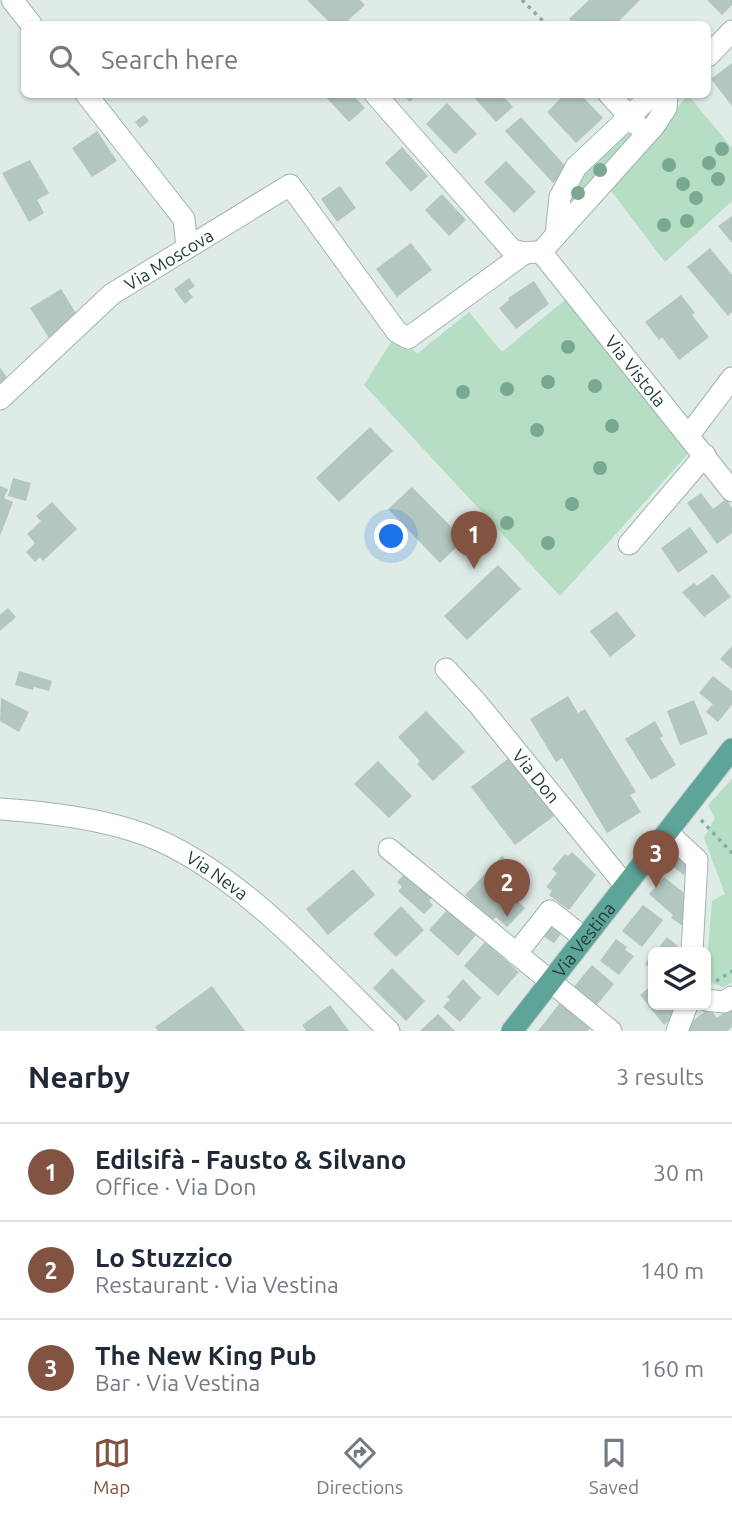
<!DOCTYPE html>
<meta charset="utf-8">
<style>
body{margin:0;font-family:Ubuntu,sans-serif;background:#f6f6f7;color:#1f2937}
.controls{position:absolute;right:21px;bottom:21px;display:grid;overflow:hidden;border-radius:10px;box-shadow:0 2px 5px #0004}
.controls button{width:63px;height:63px;display:grid;place-items:center;padding:0;border:0;border-bottom:2px solid #e0e1e3;background:#fff;color:#1f2937;font:35px sans-serif}
.you{position:absolute;left:392px;top:537px;width:24px;height:24px;margin:-18px;border:5px solid #fff;border-radius:50%;background:#1a73e8;box-shadow:0 0 0 10px #1a73e833}
.badge{display:grid;place-items:center;width:46px;height:46px;border-radius:50%;background:#825340;color:#fff;font-size:23px;font-weight:700}
.pin{position:absolute;translate:-50% -58px;filter:drop-shadow(0 2px 4px #0008)}
.pin::after{content:'';position:absolute;top:37px;width:24px;height:21px;background:inherit;clip-path:polygon(0 0,100% 0,50% 100%)}
.list{margin:0;padding:0;list-style:none}
h2{display:flex;justify-content:space-between;align-items:center;height:91px;margin:0;padding:0 28px;font-size:30px}
h2 small{font-size:23px;font-weight:400;color:#747a83}
.list li{display:grid;grid-template-columns:46px 1fr auto;gap:21px;align-items:center;box-sizing:border-box;height:98px;padding:0 28px;border-top:2px solid #e0e1e3}
.list b{display:block;font-size:26px;white-space:nowrap}
.list p{margin:0;font-size:23px;white-space:nowrap;color:#747a83}
.list em{font-size:23px;font-style:normal;color:#747a83}
.icon{flex:none;width:38px;height:38px;fill:none;stroke:currentColor;stroke-width:2;stroke-linecap:round;stroke-linejoin:round}
.map{position:relative;flex:none;width:732px;height:1031px;overflow:hidden}
.search{position:absolute;background:#fff;box-shadow:0 2px 5px #0004;left:21px;right:21px;top:21px;height:77px;display:flex;align-items:center;gap:18px;box-sizing:border-box;padding:0 24px;border-radius:10px;color:#747a83;font-size:26px}
.sheet{height:385px;background:#fff}
nav{display:flex;justify-content:space-around;align-items:center;box-sizing:border-box;height:98px;border-top:2px solid #e0e1e3;background:#fff;font-size:19px;color:#747a83}
nav a{display:grid;justify-items:center;gap:4px}
nav .on{color:#825340}
.map>svg:first-child{display:block}
.green{fill:#b5dec4}
.building{fill:#b3c6c0}
.lines{fill:none;stroke-linecap:round;stroke-linejoin:round}
.minor-casing{stroke:#a1b3ae;stroke-width:23}
.major-casing{stroke:#c0c8c7;stroke-width:23}
.path{stroke:#7cb1a5;stroke-width:3.5;stroke-dasharray:3.5 5;stroke-linecap:butt}
.minor{stroke:#fff;stroke-width:21}
.major{stroke:#5fa499;stroke-width:21}
.tree{fill:#79aa91}
.labels{text-anchor:middle;dominant-baseline:central;stroke-width:5;stroke-linejoin:round;paint-order:stroke}
.street-label{font-size:18px;fill:#1e3c37;stroke:#eff7f4}
</style>
<div class="map">
<svg width="732" height="1031" viewBox="0 0 732 1031">
<rect width="100%" height="100%" fill="#deebe6"/>
<g class="green">
<polygon points="688,95 732,148 732,201 665,262 609,188"/>
<polygon points="632,132 635,138 563,210 566,192 610,144"/>
<polygon points="566,299 688,454 560,596 364,385 393,339 418,353 469,312 502,352"/>
<polygon points="732,779 732,982 724,987 712,983 706,975 712,901 725,894 704,838 715,818 708,805"/>
</g>
<g class="building">
<polygon points="307,0 360,0 365,5 344,24 331,24"/>
<polygon points="589,0 640,0 616,24 575,24 569,19"/>
<polygon points="707,0 732,0 732,5 722,15"/>
<polygon points="732,63 732,106 711,79"/>
<polygon points="323,94 352,94 365,108 349,122"/>
<polygon points="403,94 417,94 410,102"/>
<polygon points="471,94 501,94 513,107 496,122"/>
<polygon points="565,94 580,94 603,118 576,143 547,112"/>
<polygon points="447,103 477,134 455,154 426,124"/>
<polygon points="144,115 149,121 140,128 135,122"/>
<polygon points="521,117 568,169 553,183 505,131"/>
<polygon points="97,131 117,161 92,177 72,148"/>
<polygon points="402,147 428,176 411,192 385,163"/>
<polygon points="30,160 49,193 37,200 44,213 29,222 2,173"/>
<polygon points="506,161 536,192 514,213 484,182"/>
<polygon points="340,186 356,208 337,222 321,199"/>
<polygon points="442,194 466,220 449,236 425,210"/>
<polygon points="732,216 732,243 718,226"/>
<polygon points="411,243 432,270 397,297 376,269"/>
<polygon points="710,248 732,275 732,312 728,316 687,267"/>
<polygon points="189,278 195,286 188,291 193,297 185,304 174,289"/>
<polygon points="534,281 549,304 516,329 499,308 509,300 508,298"/>
<polygon points="61,289 79,318 49,338 30,308"/>
<polygon points="681,295 695,313 692,315 709,337 679,360 662,337 659,340 645,322"/>
<polygon points="0,367 10,382 0,389"/>
<polygon points="370,427 393,451 339,502 316,478"/>
<polygon points="13,478 31,483 26,501 8,496"/>
<polygon points="0,486 8,489 4,498 13,502 0,536"/>
<polygon points="412,487 464,540 440,563 388,509"/>
<polygon points="701,493 713,509 726,499 732,508 732,533 717,544 687,503"/>
<polygon points="52,502 77,529 43,561 40,557 35,562 26,552 35,543 27,534 41,521 36,516"/>
<polygon points="690,527 708,552 678,573 661,548"/>
<polygon points="498,565 521,589 467,640 444,616"/>
<polygon points="713,574 731,597 704,617 682,592 694,583 697,586"/>
<polygon points="8,608 16,617 0,631 0,615"/>
<polygon points="617,611 636,636 610,657 590,631"/>
<polygon points="732,646 732,669 720,659"/>
<polygon points="19,671 52,681 49,691 34,687 33,690 15,685"/>
<polygon points="713,676 732,691 732,705 718,722 706,712 713,704 699,693"/>
<polygon points="568,696 578,713 585,709 636,792 630,795 641,812 607,833 562,758 556,762 530,719"/>
<polygon points="1,698 29,712 19,732 0,721"/>
<polygon points="694,700 708,734 680,745 667,711"/>
<polygon points="426,711 465,752 433,781 417,764 420,761 398,737"/>
<polygon points="655,721 663,736 660,738 676,765 651,780 625,739"/>
<polygon points="509,758 554,816 515,845 471,787"/>
<polygon points="378,761 412,796 389,818 354,784"/>
<polygon points="678,849 689,867 684,875 668,863"/>
<polygon points="572,852 596,875 569,910 549,895 552,891 546,887 557,873 552,869 565,854 568,856"/>
<polygon points="502,856 529,882 514,898 525,908 507,927 496,917 492,921 465,895"/>
<polygon points="353,869 375,895 328,935 306,909"/>
<polygon points="409,869 436,893 429,901 433,905 424,914 398,891 402,887 397,882"/>
<polygon points="664,877 688,896 686,928 671,918 673,915 649,894"/>
<polygon points="643,905 663,920 642,947 622,931"/>
<polygon points="401,906 424,930 396,957 373,934"/>
<polygon points="448,909 477,934 458,956 429,930"/>
<polygon points="549,925 561,934 554,943 541,935"/>
<polygon points="667,937 678,946 673,952 655,952"/>
<polygon points="616,939 627,947 625,950 634,956 619,975 600,961"/>
<polygon points="485,942 519,972 498,996 464,966"/>
<polygon points="653,954 653,971 645,964"/>
<polygon points="592,965 614,984 595,1007 573,988"/>
<polygon points="392,968 425,1001 406,1021 373,988"/>
<polygon points="463,979 481,998 460,1022 443,1007 450,999 447,997"/>
<polygon points="653,984 653,1005 673,1005 677,1010 676,1015 664,1025 640,995"/>
<polygon points="212,986 245,1031 158,1031 155,1027"/>
<polygon points="563,999 594,1023 588,1031 538,1031"/>
<polygon points="330,1005 349,1031 306,1031 302,1025"/>
<polygon points="732,1006 732,1027 727,1031 679,1031 710,1008 717,1018"/>
<polygon points="438,1014 455,1031 420,1031"/>
</g>
<g class="lines">
<g class="minor-casing">
<g id="minor">
<polyline points="12,0 31,24"/>
<polyline points="708,56 732,31"/>
<polyline points="86,94 184,219 187,247"/>
<polyline points="375,94 512,250 525,253 536,252"/>
<polyline points="609,94 638,126"/>
<path id="s1" d="M667,94L666,108L654,126L541,252L732,491"/>
<polyline points="556,235 560,197 576,167 651,96 667,94"/>
<path id="s2" d="M0,399L112,294L290,185L397,332L408,338L525,253"/>
<polyline points="689,435 732,378"/>
<polyline points="629,544 705,455"/>
<path id="s3" d="M446,669L478,704L625,885"/>
<path id="s4" d="M0,809C46,812 103,819 146,835C236,869 321,965 389,1031"/>
<polyline points="667,832 697,860 692,952"/>
<polyline points="389,849 611,1031"/>
<polyline points="516,954 550,911 584,938"/>
<polyline points="706,1000 724,1002 732,997"/>
<polyline points="677,1031 687,1005"/>
</g>
</g>
<g class="major-casing">
<g id="major">
<path id="s5" d="M512,1031L732,749"/>
</g>
</g>
<g class="path">
<polyline points="522,0 546,24"/>
<polyline points="701,820 732,853"/>
<polyline points="716,981 732,971"/>
</g>
<use href="#minor" class="minor"/>
<use href="#major" class="major"/>
</g>
<g class="tree">
<circle cx="722" cy="149" r="7"/>
<circle cx="709" cy="163" r="7"/>
<circle cx="669" cy="165" r="7"/>
<circle cx="600" cy="170" r="7"/>
<circle cx="718" cy="179" r="7"/>
<circle cx="683" cy="184" r="7"/>
<circle cx="578" cy="193" r="7"/>
<circle cx="696" cy="198" r="7"/>
<circle cx="687" cy="221" r="7"/>
<circle cx="664" cy="225" r="7"/>
<circle cx="568" cy="347" r="7"/>
<circle cx="548" cy="382" r="7"/>
<circle cx="595" cy="386" r="7"/>
<circle cx="507" cy="389" r="7"/>
<circle cx="463" cy="392" r="7"/>
<circle cx="612" cy="426" r="7"/>
<circle cx="537" cy="430" r="7"/>
<circle cx="600" cy="468" r="7"/>
<circle cx="572" cy="504" r="7"/>
<circle cx="507" cy="523" r="7"/>
<circle cx="548" cy="543" r="7"/>
</g>
<g class="labels">
<g class="street-label">
<text stroke="none"><textPath href="#s2" startOffset="220">Via Moscova</textPath></text>
<text stroke="none"><textPath href="#s1" startOffset="357">Via Vistola</textPath></text>
<text stroke="none"><textPath href="#s3" startOffset="140">Via Don</textPath></text>
<text stroke="none"><textPath href="#s4" startOffset="231">Via Neva</textPath></text>
<text stroke="none"><textPath href="#s5" startOffset="116">Via Vestina</textPath></text>
</g>
</g>
</svg>
<div class="controls">
<button><svg class="icon" aria-label="layers" viewBox="0 0 24 24"><path d="M12 4l9 5-9 5-9-5zM3 14l9 5 9-5"/></svg></button>
</div>
<div class="you"></div>
<div class="pin badge" style="left:474px;top:569px">1</div>
<div class="pin badge" style="left:507px;top:917px">2</div>
<div class="pin badge" style="left:656px;top:888px">3</div>
<div class="search"><svg class="icon" aria-label="search" viewBox="0 0 24 24"><circle cx="10" cy="10" r="6"/><path d="M15 15l6 6"/></svg>Search here</div>
</div>
<section class="sheet">
<h2>Nearby<small>3 results</small></h2>
<ul class="list">
<li><span class="badge">1</span><div><b>Edilsifà - Fausto &amp; Silvano</b><p>Office · Via Don</p></div><em>30 m</em></li>
<li><span class="badge">2</span><div><b>Lo Stuzzico</b><p>Restaurant · Via Vestina</p></div><em>140 m</em></li>
<li><span class="badge">3</span><div><b>The New King Pub</b><p>Bar · Via Vestina</p></div><em>160 m</em></li>
</ul>
</section>
<nav>
<a class="on"><svg class="icon" aria-label="map" viewBox="0 0 24 24"><path d="M3 6l6-2 6 2 6-2v14l-6 2-6-2-6 2zM9 4v14M15 6v14"/></svg>Map</a>
<a><svg class="icon" aria-label="directions" viewBox="0 0 24 24"><path d="M12 3l9 9-9 9-9-9zM9 14v-3h6M13 9l2 2-2 2"/></svg>Directions</a>
<a><svg class="icon" aria-label="saved" viewBox="0 0 24 24"><path d="M7 4h10v16l-5-4-5 4z"/></svg>Saved</a>
</nav>
